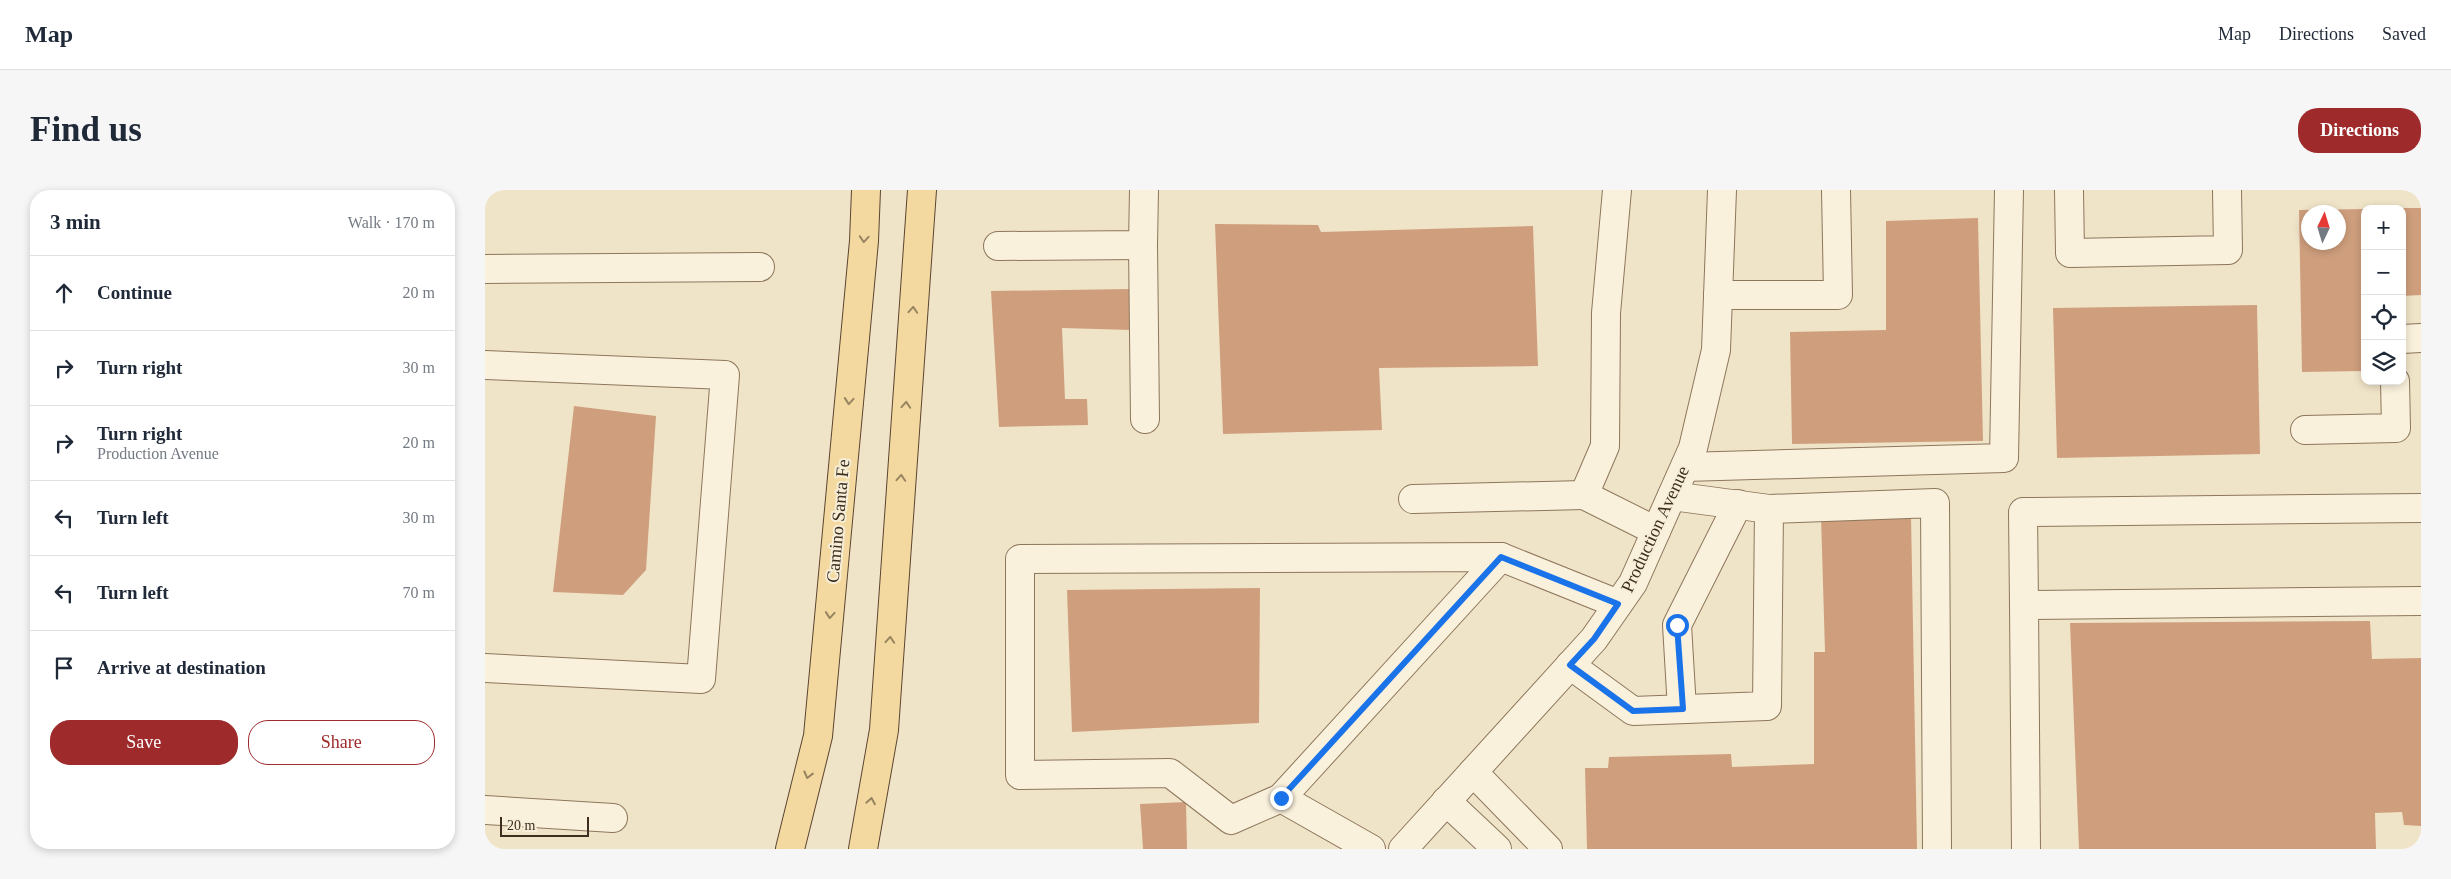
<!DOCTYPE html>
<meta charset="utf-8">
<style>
body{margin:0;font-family:Georgia,serif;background:#f6f6f7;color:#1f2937}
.controls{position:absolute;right:15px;top:15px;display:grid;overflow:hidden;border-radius:10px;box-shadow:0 2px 8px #0003}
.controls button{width:45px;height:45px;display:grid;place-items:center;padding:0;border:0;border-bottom:1px solid #e0e1e3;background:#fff;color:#1f2937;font:25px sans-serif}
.compass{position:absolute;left:1816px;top:15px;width:45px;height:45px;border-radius:50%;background:#fff;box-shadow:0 2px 8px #0003;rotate:4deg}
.scale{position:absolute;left:15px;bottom:12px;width:89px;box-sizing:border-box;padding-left:5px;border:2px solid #3d2e20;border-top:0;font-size:14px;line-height:18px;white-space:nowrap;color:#3d2e20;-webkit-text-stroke:4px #f7eed8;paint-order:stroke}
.stop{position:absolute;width:15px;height:15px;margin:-11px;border:4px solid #1a73e8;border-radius:50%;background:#fff}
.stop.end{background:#1a73e8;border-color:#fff;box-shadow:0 1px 5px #0008}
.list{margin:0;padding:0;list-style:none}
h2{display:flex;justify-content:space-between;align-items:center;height:65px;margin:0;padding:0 20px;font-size:21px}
h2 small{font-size:16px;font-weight:400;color:#747a83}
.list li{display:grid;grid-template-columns:32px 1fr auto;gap:15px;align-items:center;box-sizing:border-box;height:75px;padding:0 20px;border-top:1px solid #e0e1e3}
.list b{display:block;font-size:19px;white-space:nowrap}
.list p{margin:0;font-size:16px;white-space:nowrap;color:#747a83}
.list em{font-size:16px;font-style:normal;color:#747a83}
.actions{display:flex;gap:10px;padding:15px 20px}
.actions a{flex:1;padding:11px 0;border:1px solid #9e2a2b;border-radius:20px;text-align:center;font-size:18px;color:#9e2a2b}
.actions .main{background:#9e2a2b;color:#fff}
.icon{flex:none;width:28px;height:28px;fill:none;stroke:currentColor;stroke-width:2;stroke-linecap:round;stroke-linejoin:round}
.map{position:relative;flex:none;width:1936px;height:659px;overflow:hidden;border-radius:20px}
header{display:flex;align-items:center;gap:30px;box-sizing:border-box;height:70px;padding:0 25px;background:#fff;border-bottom:1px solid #e0e1e3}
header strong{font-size:24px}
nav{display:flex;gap:28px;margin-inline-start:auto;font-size:18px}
.intro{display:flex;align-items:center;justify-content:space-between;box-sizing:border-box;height:120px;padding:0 30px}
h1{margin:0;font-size:35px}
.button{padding:12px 22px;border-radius:20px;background:#9e2a2b;color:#fff;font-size:18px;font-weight:700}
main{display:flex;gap:30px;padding:0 30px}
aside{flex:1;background:#fff;border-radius:20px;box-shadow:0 2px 8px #0003}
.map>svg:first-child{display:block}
.building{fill:#cf9f7d;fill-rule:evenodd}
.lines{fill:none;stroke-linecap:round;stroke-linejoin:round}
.minor-casing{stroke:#8d765c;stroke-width:30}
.major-casing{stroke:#5b4430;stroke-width:30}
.minor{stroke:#faf1dc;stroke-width:28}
.major{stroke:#f3d9a0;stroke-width:28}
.oneway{stroke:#988460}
.route{stroke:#1a73e8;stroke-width:6}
.labels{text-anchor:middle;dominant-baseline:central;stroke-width:4;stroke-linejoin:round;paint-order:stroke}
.street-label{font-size:18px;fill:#3d2e20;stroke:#f7eed8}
</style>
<header>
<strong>Map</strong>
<nav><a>Map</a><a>Directions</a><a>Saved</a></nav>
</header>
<div class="intro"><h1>Find us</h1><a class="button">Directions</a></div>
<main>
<aside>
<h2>3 min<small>Walk · 170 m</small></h2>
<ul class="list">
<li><svg class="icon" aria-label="ahead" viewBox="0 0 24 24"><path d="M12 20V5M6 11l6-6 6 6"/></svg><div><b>Continue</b></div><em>20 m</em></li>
<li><svg class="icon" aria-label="right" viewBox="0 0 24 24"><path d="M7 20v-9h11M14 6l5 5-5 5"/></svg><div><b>Turn right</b></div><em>30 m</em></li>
<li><svg class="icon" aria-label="right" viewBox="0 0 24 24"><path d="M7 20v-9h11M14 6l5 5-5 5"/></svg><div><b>Turn right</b><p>Production Avenue</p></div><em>20 m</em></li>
<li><svg class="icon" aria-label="left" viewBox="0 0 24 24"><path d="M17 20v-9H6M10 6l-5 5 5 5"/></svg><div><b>Turn left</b></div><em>30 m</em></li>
<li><svg class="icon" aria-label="left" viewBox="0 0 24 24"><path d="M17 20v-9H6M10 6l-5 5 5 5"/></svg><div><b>Turn left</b></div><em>70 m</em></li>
<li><svg class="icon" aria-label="arrive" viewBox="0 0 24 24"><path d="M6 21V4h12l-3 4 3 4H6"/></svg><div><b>Arrive at destination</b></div></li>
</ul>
<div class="actions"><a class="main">Save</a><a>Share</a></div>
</aside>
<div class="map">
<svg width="1936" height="659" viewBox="0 0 1936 659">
<rect width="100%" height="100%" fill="#f0e4c8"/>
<g class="building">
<polygon points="1917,18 1936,18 1936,105 1917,106"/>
<path d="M1880,19V106H1878L1879,181L1817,182L1814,20ZM1824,22H1854V52H1824Z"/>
<polygon points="1493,28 1498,251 1307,254 1305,142 1401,140 1401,31"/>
<polygon points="730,34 833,35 836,42 1048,36 1053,176 894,178 897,240 738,244"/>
<polygon points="644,99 647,140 577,138 580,209 602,209 603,235 514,237 506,101"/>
<polygon points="1772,115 1775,264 1572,268 1568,118"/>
<polygon points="89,216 171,226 161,380 138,405 68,402"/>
<polygon points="1426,325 1432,659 1102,659 1100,578 1123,578 1124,567 1246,564 1247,577 1329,574 1329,462 1340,462 1336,326"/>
<polygon points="775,398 774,533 587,542 582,400"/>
<polygon points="1885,431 1887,469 1936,468 1936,636 1919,635 1917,622 1890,623 1891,659 1594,659 1585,433"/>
<polygon points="701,612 702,659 658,659 655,614"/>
</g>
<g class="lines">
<g class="minor-casing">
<g id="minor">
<polyline points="1584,0 1585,63 1743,60 1742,0"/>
<polyline points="658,55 660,229"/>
<polyline points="513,56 658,55 659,0"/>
<polyline points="0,79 275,77"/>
<polyline points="1233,105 1353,105 1351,0"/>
<polyline points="1917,149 1936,148"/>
<polyline points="0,175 240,185 216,489 0,478"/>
<polyline points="1820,240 1911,238 1910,191"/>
<polyline points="1200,277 1519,268 1524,0"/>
<polyline points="1099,305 1171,341"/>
<polyline points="928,309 1099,305 1120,256 1121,123 1132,0"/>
<polyline points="1284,319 1450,313 1452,659"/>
<polygon points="1016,367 796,608 746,630 685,583 535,585 535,369"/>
<polyline points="1016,367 1133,414"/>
<polyline points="1539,415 1538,322 1936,318"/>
<polyline points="1085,475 1148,521 1282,516 1284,319 1187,306"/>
<polyline points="1197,519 1192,435 1253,314"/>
<polyline points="988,582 1063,659"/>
<polyline points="796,608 886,659"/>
<polyline points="961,611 1012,659"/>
<polyline points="0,620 128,628"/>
<polyline points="918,659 1109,449 1148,393 1208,258 1231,160 1237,0"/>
<polyline points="1541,659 1539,415 1936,411"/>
</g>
</g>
<g class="major-casing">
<g id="major">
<polyline points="305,659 333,546 379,51 381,0"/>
<polyline points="378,659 399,540 437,0"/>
</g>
</g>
<use href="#minor" class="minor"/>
<use href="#major" class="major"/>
</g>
<defs><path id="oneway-chevron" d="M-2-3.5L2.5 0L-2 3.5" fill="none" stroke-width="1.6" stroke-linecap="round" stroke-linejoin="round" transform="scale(1.25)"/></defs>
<g class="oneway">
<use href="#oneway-chevron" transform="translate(379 49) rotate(94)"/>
<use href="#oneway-chevron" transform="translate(428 120) rotate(-86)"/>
<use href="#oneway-chevron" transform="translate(364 211) rotate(95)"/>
<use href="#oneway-chevron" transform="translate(421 215) rotate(-86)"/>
<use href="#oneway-chevron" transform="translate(416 288) rotate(-86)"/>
<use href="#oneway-chevron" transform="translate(345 425) rotate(95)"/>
<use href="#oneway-chevron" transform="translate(405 450) rotate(-86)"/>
<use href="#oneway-chevron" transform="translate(323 585) rotate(104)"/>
<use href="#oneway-chevron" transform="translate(386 611) rotate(-80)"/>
</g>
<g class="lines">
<polyline class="route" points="796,608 1016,367 1133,414 1109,449 1085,475 1148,521 1198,519 1192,435"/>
</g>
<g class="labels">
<g class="street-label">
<text transform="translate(353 331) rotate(-85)">Camino Santa Fe</text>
<text transform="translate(1170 339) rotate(-65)">Production Avenue</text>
</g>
</g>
</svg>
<div class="controls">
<button>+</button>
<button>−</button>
<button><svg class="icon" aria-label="locate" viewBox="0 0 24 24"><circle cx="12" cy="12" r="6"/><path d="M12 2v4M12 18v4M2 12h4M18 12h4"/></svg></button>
<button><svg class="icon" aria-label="layers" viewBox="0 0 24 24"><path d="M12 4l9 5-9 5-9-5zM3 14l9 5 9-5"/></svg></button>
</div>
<svg class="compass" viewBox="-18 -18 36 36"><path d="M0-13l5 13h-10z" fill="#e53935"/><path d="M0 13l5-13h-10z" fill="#747a83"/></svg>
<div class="scale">20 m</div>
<div class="stop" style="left:1192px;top:435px"></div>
<div class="stop end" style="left:796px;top:608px"></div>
</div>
</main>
